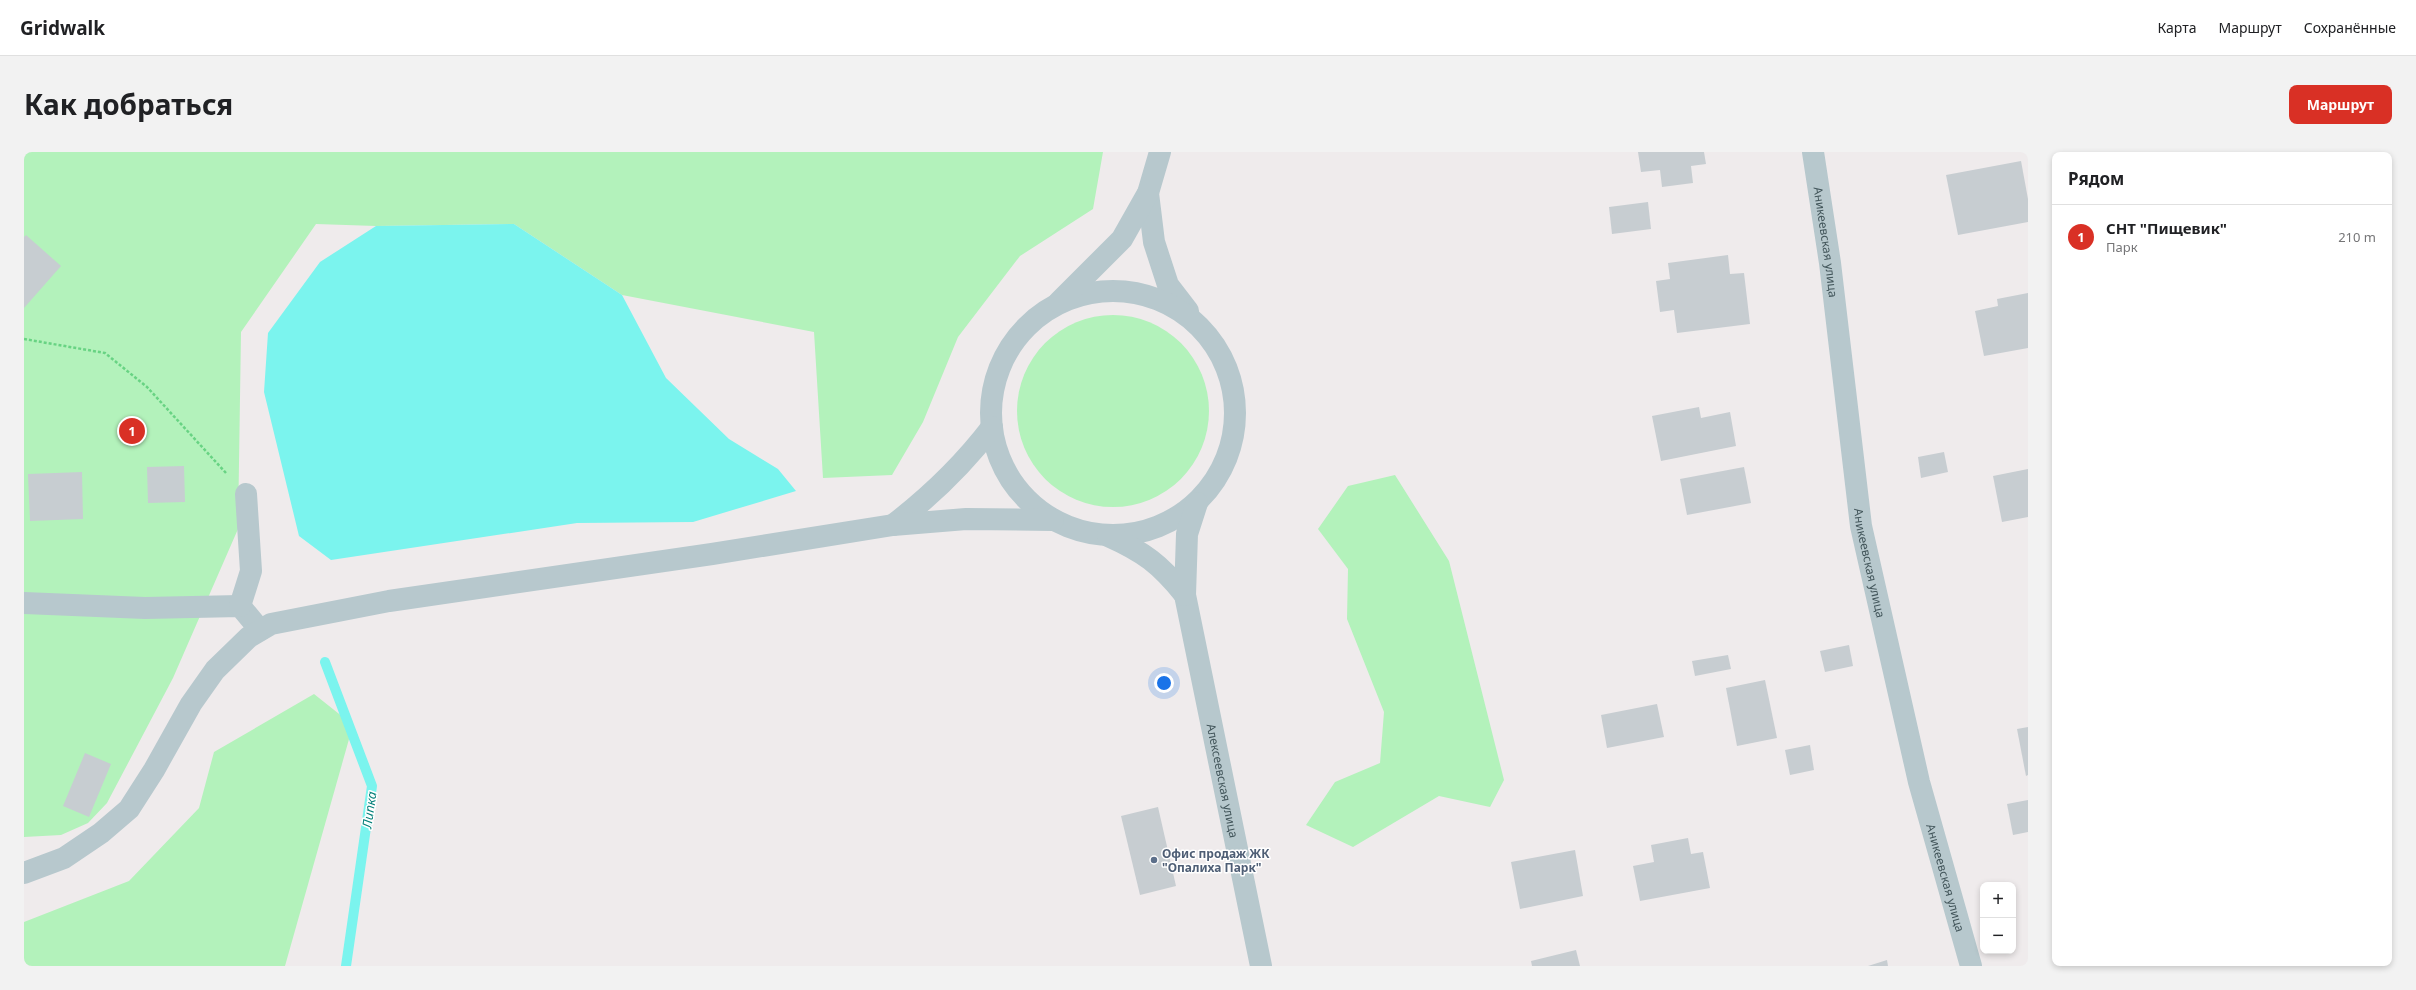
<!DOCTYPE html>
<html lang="ru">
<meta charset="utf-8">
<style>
body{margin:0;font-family:"Noto Sans",sans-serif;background:#f2f2f2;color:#202124}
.controls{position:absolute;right:12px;bottom:12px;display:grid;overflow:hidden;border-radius:8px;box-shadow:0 2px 6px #0003}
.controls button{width:36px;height:36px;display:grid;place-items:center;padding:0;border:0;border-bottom:1px solid #e0e0e0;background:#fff;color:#202124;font:20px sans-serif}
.you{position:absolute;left:1140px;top:531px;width:14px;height:14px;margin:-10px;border:3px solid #fff;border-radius:50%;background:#1a73e8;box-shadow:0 0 0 6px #1a73e833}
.badge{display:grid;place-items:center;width:26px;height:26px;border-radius:50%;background:#d93025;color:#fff;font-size:13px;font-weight:700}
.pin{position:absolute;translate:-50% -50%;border:2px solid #fff;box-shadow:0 1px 4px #0006}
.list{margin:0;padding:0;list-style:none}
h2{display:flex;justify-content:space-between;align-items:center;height:52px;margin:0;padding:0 16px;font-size:17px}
h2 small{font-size:13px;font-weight:400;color:#757577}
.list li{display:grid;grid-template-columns:26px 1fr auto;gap:12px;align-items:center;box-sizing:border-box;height:64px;padding:0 16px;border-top:1px solid #e0e0e0}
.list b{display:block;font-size:15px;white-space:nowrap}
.list p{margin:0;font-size:13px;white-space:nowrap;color:#757577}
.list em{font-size:13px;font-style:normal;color:#757577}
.map{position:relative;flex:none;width:2004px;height:814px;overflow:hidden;border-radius:8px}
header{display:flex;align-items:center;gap:24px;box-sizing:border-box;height:56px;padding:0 20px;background:#fff;border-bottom:1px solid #e0e0e0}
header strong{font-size:19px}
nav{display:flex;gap:22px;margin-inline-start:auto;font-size:14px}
.intro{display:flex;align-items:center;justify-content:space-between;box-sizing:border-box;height:96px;padding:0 24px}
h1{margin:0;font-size:28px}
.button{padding:10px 18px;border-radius:8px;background:#d93025;color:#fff;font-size:14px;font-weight:700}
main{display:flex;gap:24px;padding:0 24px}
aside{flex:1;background:#fff;border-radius:8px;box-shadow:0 2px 6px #0003}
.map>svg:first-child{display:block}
.green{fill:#b3f2bb}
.water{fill:#7bf4ee}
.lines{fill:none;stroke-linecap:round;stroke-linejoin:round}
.stream{stroke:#7bf4ee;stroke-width:10}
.building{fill:#c7cdd1}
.path{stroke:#68d383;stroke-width:2.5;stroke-dasharray:3 2;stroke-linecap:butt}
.minor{stroke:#b7c8cd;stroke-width:22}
.service-dot{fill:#5c6f8a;stroke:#fff;stroke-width:1.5}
.labels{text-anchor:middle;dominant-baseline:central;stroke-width:3;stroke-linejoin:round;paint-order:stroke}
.street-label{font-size:12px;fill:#42555a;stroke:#fff}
.service-label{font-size:12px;font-weight:bold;fill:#4e5e75;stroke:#fff;text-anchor:start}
.water-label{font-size:13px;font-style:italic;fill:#05807a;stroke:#fff}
</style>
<header>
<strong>Gridwalk</strong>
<nav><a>Карта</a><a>Маршрут</a><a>Сохранённые</a></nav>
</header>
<div class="intro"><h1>Как добраться</h1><a class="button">Маршрут</a></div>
<main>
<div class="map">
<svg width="2004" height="814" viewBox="0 0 2004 814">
<rect width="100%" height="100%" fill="#efebec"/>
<g class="green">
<polygon points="0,0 1079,0 1069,57 996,104 934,185 899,270 868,323 799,326 790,180 598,143 490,72 352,74 292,72 217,180 214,377 149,526 83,651 64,671 37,683 0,685"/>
<circle cx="1089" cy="259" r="96"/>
<polygon points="1371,323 1425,409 1480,628 1466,655 1415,644 1329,695 1282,673 1311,630 1356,611 1360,560 1323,467 1324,417 1294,377 1324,334"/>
<polygon points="290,542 329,573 261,814 0,814 0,770 105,729 175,656 190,600"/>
</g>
<polygon class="water" points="490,72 598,143 642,226 705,287 754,317 772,339 669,370 553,371 307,408 275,384 240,240 244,181 296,110 352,74"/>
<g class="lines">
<polyline class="stream" points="301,510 348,634 322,814"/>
</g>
<g class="building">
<polygon points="1614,0 1680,0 1682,12 1667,14 1669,31 1638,35 1636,18 1617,20"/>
<polygon points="1997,9 2004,47 2004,70 1934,83 1922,23"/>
<polygon points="1624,50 1627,77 1588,82 1585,55"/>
<polygon points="2,83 37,114 0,156 0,85"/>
<polygon points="1704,103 1706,122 1720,121 1726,172 1653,181 1650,158 1636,160 1632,129 1646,127 1644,111"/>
<polygon points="2004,141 2004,196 1960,204 1951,159 1974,154 1973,147"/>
<polygon points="1675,255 1677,266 1706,260 1712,294 1637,309 1628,264"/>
<polygon points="1920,300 1924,320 1897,326 1894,305"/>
<polygon points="160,314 161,350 124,351 123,315"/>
<polygon points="1720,315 1727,351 1663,363 1656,327"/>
<polygon points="2004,317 2004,365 1978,370 1969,324"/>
<polygon points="58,320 59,367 6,369 4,322"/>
<polygon points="1825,493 1829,514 1801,520 1796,499"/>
<polygon points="1704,503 1707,517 1671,524 1668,509"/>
<polygon points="1741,528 1753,586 1713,594 1702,536"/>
<polygon points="1633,552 1640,585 1583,596 1577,563"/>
<polygon points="2004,575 2004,623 2002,624 1993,577"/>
<polygon points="1786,593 1790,618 1766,623 1761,598"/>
<polygon points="61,601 87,612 65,665 39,654"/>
<polygon points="2004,648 2004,680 1989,683 1983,652"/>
<polygon points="1134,655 1152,734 1116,743 1097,664"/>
<polygon points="1664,686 1667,702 1679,700 1686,736 1616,749 1609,714 1630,710 1627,693"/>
<polygon points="1551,698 1559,744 1496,757 1487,710"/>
<polygon points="1552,798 1556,814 1508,814 1507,809"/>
<polygon points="1863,808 1864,814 1844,814"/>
</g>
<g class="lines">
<polyline class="path" points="0,187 81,201 123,235 202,321"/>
<g class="minor">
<path id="s1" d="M1789,0L1806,111L1837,374L1895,630L1947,814"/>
<polyline points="1124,41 1130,90 1144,133 1164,159"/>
<circle cx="1089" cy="261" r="122"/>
<polyline points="1035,150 1098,87 1124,41 1136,0"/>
<path id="s2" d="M1173,351L1163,382L1161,443L1237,814"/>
<path d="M869,373C907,344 939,313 968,275"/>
<path d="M1084,384C1120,400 1136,412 1161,443"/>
<polyline points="0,451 121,456 216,454 236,478"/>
<polyline points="216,454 227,419 222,342"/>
<polyline points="0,721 40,706 77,681 105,657 130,618 167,552 191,518 225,485 247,472 365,449 688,402 869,373 942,367 1029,368"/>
</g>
</g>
<circle class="service-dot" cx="1130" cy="708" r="4"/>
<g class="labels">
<g class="street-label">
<text stroke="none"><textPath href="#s1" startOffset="91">Аникеевская улица</textPath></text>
<text stroke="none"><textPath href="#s1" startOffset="415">Аникеевская улица</textPath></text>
<text stroke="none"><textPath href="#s2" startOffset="283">Алексеевская улица</textPath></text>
<text stroke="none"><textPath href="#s1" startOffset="739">Аникеевская улица</textPath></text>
</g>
<g class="service-label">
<text x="1138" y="701">Офис продаж ЖК<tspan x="1138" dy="14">"Опалиха Парк"</tspan></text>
</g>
<g class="water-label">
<text transform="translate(345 658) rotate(-82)">Липка</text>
</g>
</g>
</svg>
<div class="controls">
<button>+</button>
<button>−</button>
</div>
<div class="you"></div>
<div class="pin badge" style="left:108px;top:279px">1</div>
</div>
<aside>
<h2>Рядом<small></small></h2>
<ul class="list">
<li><span class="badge">1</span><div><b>СНТ &quot;Пищевик&quot;</b><p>Парк</p></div><em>210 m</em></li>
</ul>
</aside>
</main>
